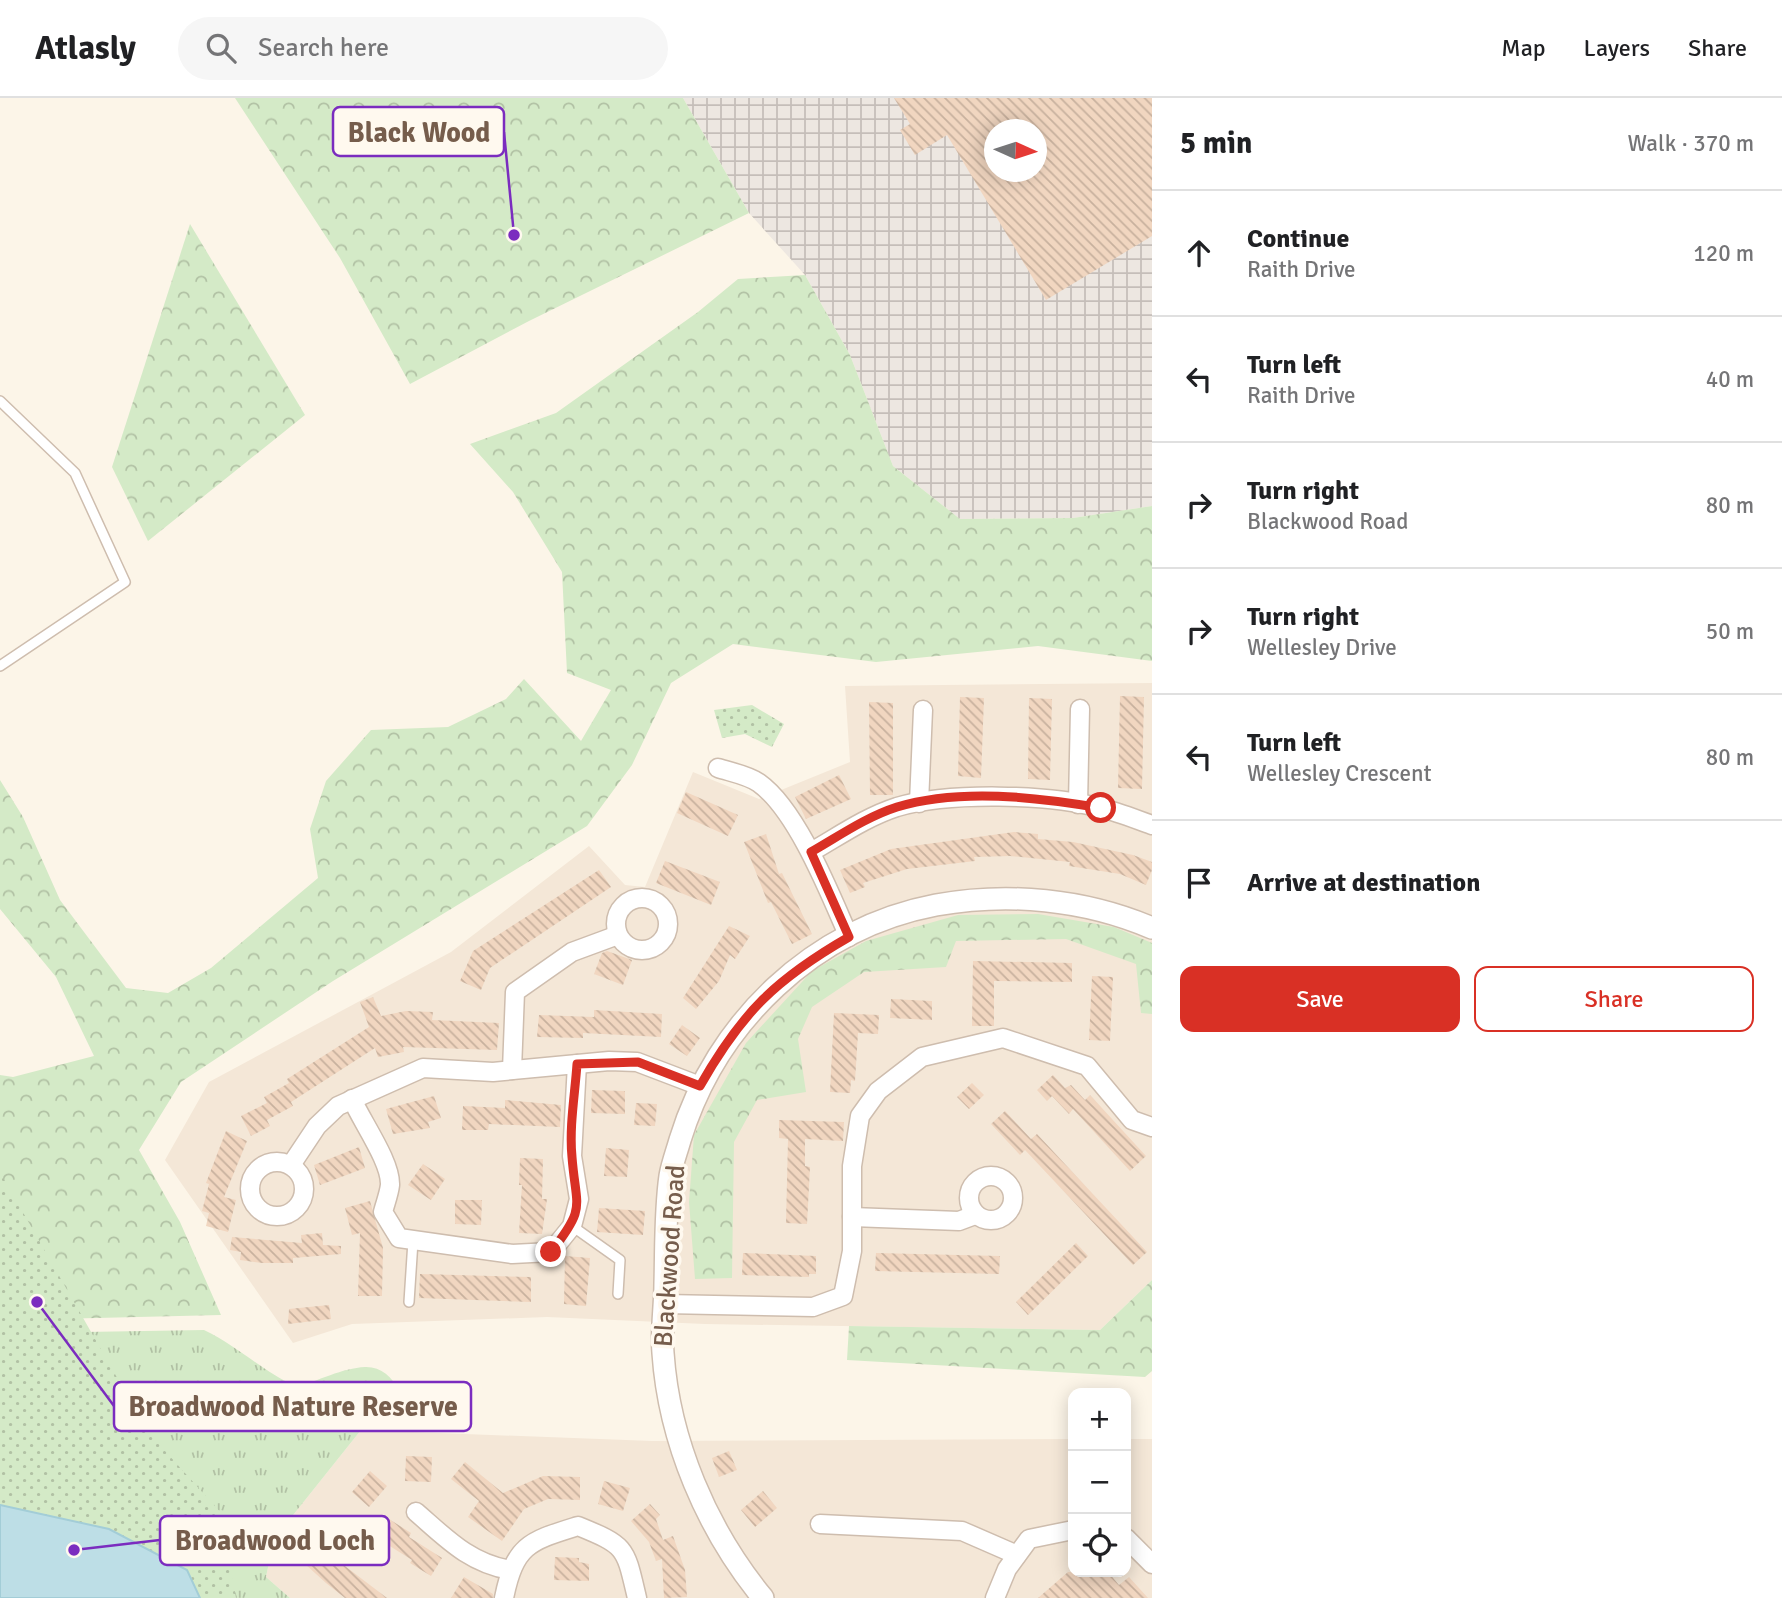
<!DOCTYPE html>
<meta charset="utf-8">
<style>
body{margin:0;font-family:Signika,sans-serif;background:#f6f6f6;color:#202124}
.controls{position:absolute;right:21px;bottom:21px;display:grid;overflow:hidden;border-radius:14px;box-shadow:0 4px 18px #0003}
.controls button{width:63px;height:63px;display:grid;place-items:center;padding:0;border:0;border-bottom:2px solid #e0e0e0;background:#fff;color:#202124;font:35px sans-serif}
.compass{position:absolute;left:984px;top:21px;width:63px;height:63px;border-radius:50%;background:#fff;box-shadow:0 4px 18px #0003;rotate:93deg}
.stop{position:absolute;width:21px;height:21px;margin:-16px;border:5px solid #d93025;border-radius:50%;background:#fff}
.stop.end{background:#d93025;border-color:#fff;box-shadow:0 2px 7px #0008}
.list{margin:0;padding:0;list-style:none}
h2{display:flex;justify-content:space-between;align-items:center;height:91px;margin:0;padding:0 28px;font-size:30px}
h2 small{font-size:23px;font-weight:400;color:#757577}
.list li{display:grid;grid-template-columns:46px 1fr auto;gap:21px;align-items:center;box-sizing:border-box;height:126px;padding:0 28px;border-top:2px solid #e0e0e0}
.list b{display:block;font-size:26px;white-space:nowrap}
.list p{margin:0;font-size:23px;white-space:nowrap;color:#757577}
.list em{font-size:23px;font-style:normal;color:#757577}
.actions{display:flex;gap:14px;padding:21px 28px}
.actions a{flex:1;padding:16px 0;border:2px solid #d93025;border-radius:14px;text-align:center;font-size:24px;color:#d93025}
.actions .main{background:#d93025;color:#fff}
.icon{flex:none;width:38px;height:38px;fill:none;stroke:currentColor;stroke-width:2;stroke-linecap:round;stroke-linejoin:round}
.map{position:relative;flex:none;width:1152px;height:1500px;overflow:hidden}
header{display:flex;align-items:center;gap:42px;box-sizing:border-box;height:98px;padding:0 35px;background:#fff;border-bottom:2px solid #e0e0e0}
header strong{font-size:33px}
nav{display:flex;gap:38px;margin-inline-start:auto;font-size:24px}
.search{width:490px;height:63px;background:#f6f6f6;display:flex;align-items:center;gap:18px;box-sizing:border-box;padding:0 24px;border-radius:38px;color:#757577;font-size:26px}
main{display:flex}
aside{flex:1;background:#fff}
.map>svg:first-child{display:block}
.residential{fill:#f4e7d7}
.industrial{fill:url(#industrial-grid);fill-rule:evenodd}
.grass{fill:url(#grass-tufts)}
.forest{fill:url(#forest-crowns)}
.park{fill:url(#park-dots)}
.water{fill:#bddee6;stroke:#a3cdd7;stroke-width:2}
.building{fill:url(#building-back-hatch);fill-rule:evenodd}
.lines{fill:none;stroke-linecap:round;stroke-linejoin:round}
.service-casing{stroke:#cebdae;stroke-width:12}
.minor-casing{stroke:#cebdae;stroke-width:21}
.tertiary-casing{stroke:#cebdae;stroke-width:24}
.service{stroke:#fff;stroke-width:9}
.minor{stroke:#fff;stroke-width:18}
.tertiary{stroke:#fff;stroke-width:21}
.route{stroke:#d93025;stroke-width:9}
.labels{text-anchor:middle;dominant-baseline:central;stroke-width:7;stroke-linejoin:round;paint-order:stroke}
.street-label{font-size:26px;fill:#765d4c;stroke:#fff9ef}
.leader{fill:none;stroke:#7b2cbf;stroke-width:2.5}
.callout-dot{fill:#7b2cbf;stroke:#fff9ef;stroke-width:2.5}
.callout{fill:#fff9ef;stroke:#7b2cbf;stroke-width:2.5}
.callout-label{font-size:28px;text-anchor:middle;font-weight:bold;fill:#765d4c}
</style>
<header>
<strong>Atlasly</strong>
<div class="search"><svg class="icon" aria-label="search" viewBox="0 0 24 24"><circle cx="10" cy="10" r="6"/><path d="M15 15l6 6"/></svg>Search here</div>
<nav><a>Map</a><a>Layers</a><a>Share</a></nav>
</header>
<main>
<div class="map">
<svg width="1152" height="1500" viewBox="0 0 1152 1500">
<defs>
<pattern id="industrial-grid" width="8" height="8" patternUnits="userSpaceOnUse" patternTransform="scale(1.75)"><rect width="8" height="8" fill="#ede7e1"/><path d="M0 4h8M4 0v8" fill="none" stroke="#c5beb9"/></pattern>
<pattern id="grass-tufts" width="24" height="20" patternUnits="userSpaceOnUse" patternTransform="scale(1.75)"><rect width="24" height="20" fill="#d4eac7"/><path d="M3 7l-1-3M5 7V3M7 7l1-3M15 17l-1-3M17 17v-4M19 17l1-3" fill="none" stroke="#b1c1a4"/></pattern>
<pattern id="forest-crowns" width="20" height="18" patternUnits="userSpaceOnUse" patternTransform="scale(1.75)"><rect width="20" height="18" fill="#d4eac7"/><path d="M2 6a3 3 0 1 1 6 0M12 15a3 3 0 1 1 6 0" fill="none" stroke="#b1c1a4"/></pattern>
<pattern id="park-dots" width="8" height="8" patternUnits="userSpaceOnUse" patternTransform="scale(1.75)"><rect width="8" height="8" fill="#d4eac7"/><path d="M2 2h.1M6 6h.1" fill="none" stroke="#b1c1a4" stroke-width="1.8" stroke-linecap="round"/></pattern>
<pattern id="building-back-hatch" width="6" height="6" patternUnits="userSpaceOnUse" patternTransform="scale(1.75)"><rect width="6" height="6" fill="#f1d6c0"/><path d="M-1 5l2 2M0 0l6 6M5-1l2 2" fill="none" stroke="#c8b19e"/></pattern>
</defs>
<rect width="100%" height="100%" fill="#fcf5e8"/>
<g class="residential">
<polygon points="1152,585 1152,1182 1100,1232 705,1226 547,1219 352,1226 293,1245 165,1062 209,984 451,854 589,748 625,787 645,789 693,674 759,701 850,664 845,588"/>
<polygon points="361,1332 652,1343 1073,1341 1073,1474 1126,1474 1126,1341 1152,1341 1152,1500 290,1500 266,1479 274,1441"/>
</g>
<path class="industrial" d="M683,0H1152V408L1073,420L960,421L893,368L850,257L805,177L749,115ZM995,32H1036V74H995Z"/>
<path class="grass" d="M204,1232C238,1248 263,1274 297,1289C317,1283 343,1270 365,1269C397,1268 408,1310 410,1334L361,1332L274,1441L266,1479L290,1500H221L23,1235Z"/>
<g class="forest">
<polygon points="235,0 683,0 749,115 529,223 410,286 340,160"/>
<polygon points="190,126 305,317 148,443 112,369"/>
<polygon points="805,177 850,257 893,368 960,421 1073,420 1152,408 1152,563 1038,548 876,564 733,546 671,585 632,667 587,728 333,883 181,984 139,1052 180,1124 221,1217 13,1222 0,1206 0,977 13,979 94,958 56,879 0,811 0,682 23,719 60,802 126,890 168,895 211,870 318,780 310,731 326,683 371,632 448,629 506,601 524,581 581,643 611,592 567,575 562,474 513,394 470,346 556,315 698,214 738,181"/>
<polygon points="1038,816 1114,829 1152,845 1152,916 1141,915 1136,866 1066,841 956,843 946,869 864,874 812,909 798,941 806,994 757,1002 734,1044 732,1180 695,1181 689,1104 694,1037 746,945 812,873 866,843 958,817"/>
<polygon points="1152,1182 1152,1273 1145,1279 847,1262 849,1228 1100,1232"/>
</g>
<g class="park">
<polygon points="752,607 784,626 772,649 745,636 722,640 714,612"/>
<polygon points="0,1074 148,1334 221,1415 236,1500 0,1500"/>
</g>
<polygon class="water" points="0,1407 109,1431 187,1472 200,1500 0,1500"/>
<g class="building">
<path d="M894,0H1152V138L1046,202L947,37L915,57L900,32L910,26ZM995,32H1037V74H995Z"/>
<polygon points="1120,598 1144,599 1142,691 1118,690"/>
<polygon points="960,599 984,600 981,680 958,678"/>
<polygon points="1029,600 1052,601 1050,682 1028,681"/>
<polygon points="869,604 893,605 893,697 870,697"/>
<polygon points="839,677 851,701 806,721 795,699"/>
<polygon points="686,694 738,717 728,738 677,715"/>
<polygon points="1014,734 1038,736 1038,741 1073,744 1133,757 1152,764 1152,772 1146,787 1120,776 1069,768 1070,764 1010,758 974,759 975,763 907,771 863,785 865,789 850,795 840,772 891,751"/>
<polygon points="766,736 779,776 782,775 812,836 792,846 771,804 768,805 744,744"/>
<polygon points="665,763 720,784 711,807 656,785"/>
<polygon points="599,772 611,789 490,870 481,892 460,883 473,853"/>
<polygon points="729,828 750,838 735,861 730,857 719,883 696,911 683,900"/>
<polygon points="607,853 632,862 623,887 594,876 602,855"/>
<polygon points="973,863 1072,865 1072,884 994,883 994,928 972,928"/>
<polygon points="1092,878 1113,879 1110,943 1089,942"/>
<polygon points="373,899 381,918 406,913 433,914 432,922 499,925 497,952 403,949 404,954 378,959 375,950 291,1004 293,1008 267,1022 270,1028 251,1038 241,1018 267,1005 264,999 289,985 287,981 369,929 360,904"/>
<polygon points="891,901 932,903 932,922 890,920"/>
<polygon points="594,912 662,916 661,939 583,935 583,940 537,939 539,917 594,919"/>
<polygon points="834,915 879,917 878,936 858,935 855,983 851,982 850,995 830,994"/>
<polygon points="682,927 700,940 687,958 669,946"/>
<polygon points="1053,977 1065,990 1071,987 1085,1002 1090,997 1146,1058 1130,1073 1073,1011 1069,1016 1052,998 1047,1003 1037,992"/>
<polygon points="972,985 984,997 969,1011 957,999"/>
<polygon points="592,992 625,993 625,1016 591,1015"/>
<polygon points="434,998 441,1020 428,1024 430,1030 393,1036 386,1011"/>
<polygon points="505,1002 561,1007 560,1029 489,1026 488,1032 462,1032 463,1008 505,1010"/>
<polygon points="636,1005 657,1006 655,1028 634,1027"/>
<polygon points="1005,1013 1031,1041 1037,1036 1147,1154 1133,1167 1025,1052 1020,1057 991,1026"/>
<polygon points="779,1022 844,1024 843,1043 805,1041 805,1068 810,1069 807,1126 786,1125 788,1041 779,1040"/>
<polygon points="226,1033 247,1043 224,1099 236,1102 228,1134 206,1128 209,1115 202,1113 209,1086 206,1085"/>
<polygon points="359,1049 365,1070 320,1087 314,1067"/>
<polygon points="606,1050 629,1052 627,1079 604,1078"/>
<polygon points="520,1060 543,1061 542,1101 547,1101 542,1136 519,1135 522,1087 519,1087"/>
<polygon points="423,1066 445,1081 431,1102 408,1087"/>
<polygon points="455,1102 482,1102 481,1127 455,1126"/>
<polygon points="370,1103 383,1150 382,1198 358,1198 360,1135 352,1137 345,1110"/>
<polygon points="599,1110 645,1113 643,1137 597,1134"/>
<polygon points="322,1135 323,1147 341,1148 341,1156 293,1160 293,1165 262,1165 240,1162 241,1154 230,1152 232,1139 302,1145 301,1137"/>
<polygon points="1076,1145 1088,1158 1028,1217 1016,1204"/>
<polygon points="743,1155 816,1158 816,1176 809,1176 809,1179 742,1177"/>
<polygon points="876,1155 1000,1158 999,1176 875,1173"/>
<polygon points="565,1158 590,1160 586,1208 564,1206"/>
<polygon points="420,1176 531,1179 531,1204 419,1200"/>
<polygon points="329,1207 331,1221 288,1226 289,1211"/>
<polygon points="729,1353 737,1372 719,1379 712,1360"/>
<polygon points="406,1358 432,1359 431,1384 405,1383"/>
<polygon points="465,1364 503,1395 543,1378 580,1379 580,1402 548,1401 524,1411 502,1443 468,1419 479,1403 451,1381"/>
<polygon points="370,1373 387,1388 369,1409 352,1394"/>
<polygon points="604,1383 630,1390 623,1413 598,1406"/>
<polygon points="763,1393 777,1410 755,1429 741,1412"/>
<polygon points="650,1406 660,1417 656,1421 663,1442 673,1438 685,1472 687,1499 664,1500 662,1461 656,1463 649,1444 631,1423"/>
<polygon points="389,1421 411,1435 409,1439 442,1460 431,1478 410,1465 412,1462 377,1440"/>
<polygon points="298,1429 319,1443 316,1446 387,1500 345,1500 326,1485 305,1466 307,1463 285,1449"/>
<polygon points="555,1459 579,1460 579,1464 589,1466 589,1483 554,1482"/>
<polygon points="1068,1474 1108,1474 1119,1487 1129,1479 1148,1500 1038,1500"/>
<polygon points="464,1479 493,1496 493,1500 451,1500"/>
</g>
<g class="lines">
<g class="service-casing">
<g id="service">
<polyline points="0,303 75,375 125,484 0,568"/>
<polyline points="572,1128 620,1162 618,1196"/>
<polyline points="409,1204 413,1143"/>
</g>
</g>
<g class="minor-casing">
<g id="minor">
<path d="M718,670C730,674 748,677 759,685C797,712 830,796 849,839"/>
<polyline points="919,705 923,612"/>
<polyline points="1078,706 1080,611"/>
<path d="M811,754C839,738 866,719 897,709C949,694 1048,696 1101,710C1118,714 1135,721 1152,727"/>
<circle cx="642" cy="826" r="26"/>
<polyline points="512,972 515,894 572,854 618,837"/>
<path d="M352,1001C362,1024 391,1064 390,1087C389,1096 385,1106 383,1114L399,1140L512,1156L551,1154L572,1128L579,1101L572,1058L577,966"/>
<circle cx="277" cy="1091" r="27"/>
<polyline points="291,1067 317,1028 338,1008 423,970 493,974 609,963 637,964 700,988"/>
<circle cx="991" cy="1100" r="22"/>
<polyline points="852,1119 959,1123 975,1117"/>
<polyline points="665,1206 813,1209 843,1198 852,1153 852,1068 860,1018 878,993 922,959 1003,940 1087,968 1132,1022 1152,1029"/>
<path d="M416,1414C446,1440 469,1465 510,1472"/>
<polyline points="820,1426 962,1433 1017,1457"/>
<polyline points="1126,1440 1152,1466"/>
<path d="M504,1500C515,1446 530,1443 578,1428C627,1448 625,1449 637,1500"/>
<polyline points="995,1500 1007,1471 1029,1441 1073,1432"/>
</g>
</g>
<g class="tertiary-casing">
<path id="tertiary" d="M763,1500C707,1432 669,1343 663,1255C661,1232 665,1208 665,1185C666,1150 665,1113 670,1078C672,1066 677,1053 680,1042C716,924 814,830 936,807C1008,794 1084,801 1152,830"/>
</g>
<use href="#service" class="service"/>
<use href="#minor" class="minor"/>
<use href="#tertiary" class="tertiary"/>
</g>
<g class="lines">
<path class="route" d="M551,1154C587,1108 576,1111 572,1059C569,1029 575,996 577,966L638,964L700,988C742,914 776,881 849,839L811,754C839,738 866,719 897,709C960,690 1036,699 1101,710"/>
</g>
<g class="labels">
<g class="street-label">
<text transform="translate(670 1158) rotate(-86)">Blackwood Road</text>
</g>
</g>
<path class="leader" d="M514 137L504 34M37 1204L114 1308M74 1452L160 1442"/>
<g class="callout-dot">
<circle cx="514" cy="137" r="7"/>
<circle cx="37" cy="1204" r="7"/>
<circle cx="74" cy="1452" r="7"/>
</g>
<g class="callout">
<rect x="333" y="9" width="171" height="49" rx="7"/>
<rect x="114" y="1284" width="357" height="49" rx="7"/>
<rect x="160" y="1418" width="229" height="49" rx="7"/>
</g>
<g class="callout-label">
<text x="419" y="44">Black Wood</text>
<text x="293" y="1318">Broadwood Nature Reserve</text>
<text x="275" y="1452">Broadwood Loch</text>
</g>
</svg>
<div class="controls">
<button>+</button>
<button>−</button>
<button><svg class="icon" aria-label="locate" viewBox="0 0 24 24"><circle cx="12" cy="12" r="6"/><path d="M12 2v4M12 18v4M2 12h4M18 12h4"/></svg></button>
</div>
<svg class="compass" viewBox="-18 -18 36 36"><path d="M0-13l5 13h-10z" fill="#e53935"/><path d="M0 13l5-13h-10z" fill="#757577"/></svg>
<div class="stop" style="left:1101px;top:710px"></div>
<div class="stop end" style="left:551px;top:1154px"></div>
</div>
<aside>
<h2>5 min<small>Walk · 370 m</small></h2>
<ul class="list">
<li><svg class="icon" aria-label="ahead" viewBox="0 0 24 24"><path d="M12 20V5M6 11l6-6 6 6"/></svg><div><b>Continue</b><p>Raith Drive</p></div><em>120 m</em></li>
<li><svg class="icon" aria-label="left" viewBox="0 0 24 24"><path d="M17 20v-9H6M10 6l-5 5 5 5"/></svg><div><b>Turn left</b><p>Raith Drive</p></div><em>40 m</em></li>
<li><svg class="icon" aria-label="right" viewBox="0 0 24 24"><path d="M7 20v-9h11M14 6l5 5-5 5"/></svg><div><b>Turn right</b><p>Blackwood Road</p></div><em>80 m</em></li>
<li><svg class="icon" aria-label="right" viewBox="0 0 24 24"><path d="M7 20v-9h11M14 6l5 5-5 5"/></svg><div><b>Turn right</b><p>Wellesley Drive</p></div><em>50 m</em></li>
<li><svg class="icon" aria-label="left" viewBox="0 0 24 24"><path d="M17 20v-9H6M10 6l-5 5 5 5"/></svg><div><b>Turn left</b><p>Wellesley Crescent</p></div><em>80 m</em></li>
<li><svg class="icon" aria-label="arrive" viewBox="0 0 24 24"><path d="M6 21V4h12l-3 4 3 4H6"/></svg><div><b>Arrive at destination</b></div></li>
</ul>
<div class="actions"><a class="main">Save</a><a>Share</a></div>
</aside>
</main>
